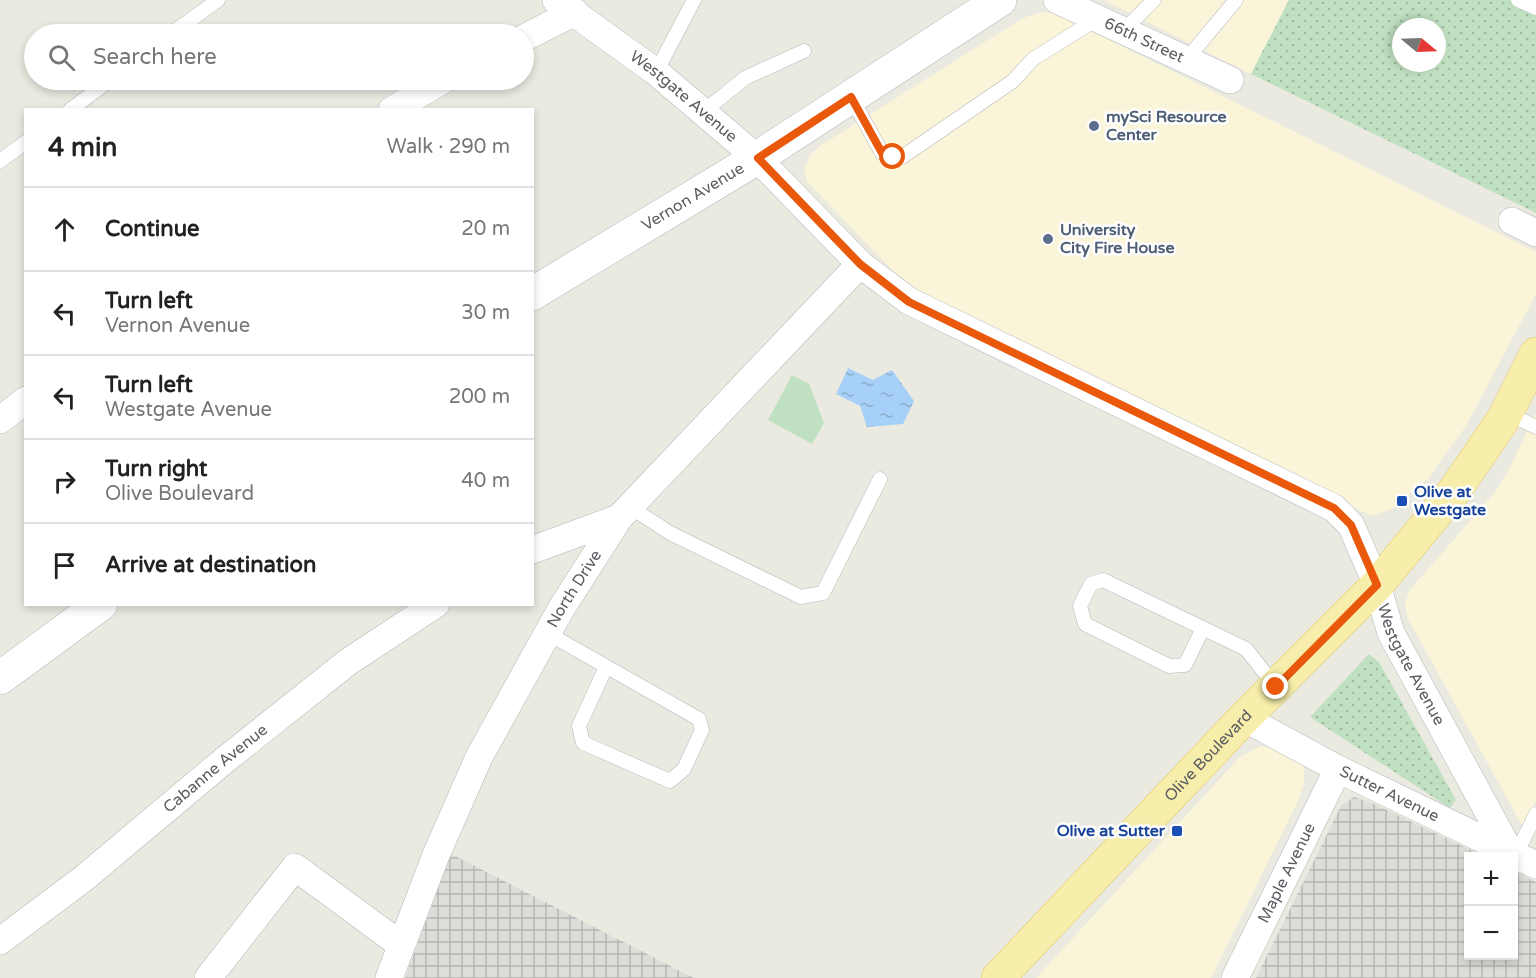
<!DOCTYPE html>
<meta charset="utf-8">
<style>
body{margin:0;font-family:"Varela Round",sans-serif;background:#f6f6f6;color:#222}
.controls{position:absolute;right:18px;bottom:18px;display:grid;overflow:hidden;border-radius:0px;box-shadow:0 3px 9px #0003}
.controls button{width:54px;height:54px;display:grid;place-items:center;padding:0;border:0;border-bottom:2px solid #e0e0e0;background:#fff;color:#222;font:30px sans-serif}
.compass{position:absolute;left:1392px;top:18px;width:54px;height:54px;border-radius:50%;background:#fff;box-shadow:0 3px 9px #0003;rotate:109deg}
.stop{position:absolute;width:18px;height:18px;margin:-14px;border:4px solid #ea580c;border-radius:50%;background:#fff}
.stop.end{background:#ea580c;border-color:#fff;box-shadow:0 2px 6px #0008}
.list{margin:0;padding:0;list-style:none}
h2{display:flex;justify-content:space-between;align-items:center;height:78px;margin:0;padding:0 24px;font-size:26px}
h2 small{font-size:20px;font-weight:400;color:#767676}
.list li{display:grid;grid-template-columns:39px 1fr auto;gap:18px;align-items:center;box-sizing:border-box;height:84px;padding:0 24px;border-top:2px solid #e0e0e0}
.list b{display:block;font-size:22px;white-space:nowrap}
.list p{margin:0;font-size:20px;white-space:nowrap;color:#767676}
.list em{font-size:20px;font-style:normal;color:#767676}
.icon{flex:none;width:33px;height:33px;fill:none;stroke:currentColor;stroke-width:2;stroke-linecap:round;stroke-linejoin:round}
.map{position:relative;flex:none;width:1536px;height:978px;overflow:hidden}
.search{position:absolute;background:#fff;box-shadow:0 3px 9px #0003;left:24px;top:24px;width:510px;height:66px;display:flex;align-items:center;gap:15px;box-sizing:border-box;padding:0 21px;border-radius:33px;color:#767676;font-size:22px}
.panel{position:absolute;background:#fff;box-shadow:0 3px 9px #0003;left:24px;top:108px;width:510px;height:498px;border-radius:0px}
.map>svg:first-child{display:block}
.commercial{fill:#faf4d8}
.industrial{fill:url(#industrial-grid)}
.grass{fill:url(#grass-dots);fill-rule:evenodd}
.green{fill:#c0e1c1}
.water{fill:url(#water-ripples)}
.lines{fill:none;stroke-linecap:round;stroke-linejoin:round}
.service-casing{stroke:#b4b7bb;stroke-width:15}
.minor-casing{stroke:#b4b7bb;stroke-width:28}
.tertiary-casing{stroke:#b4b7bb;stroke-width:34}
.primary-casing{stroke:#e4c562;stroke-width:34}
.service{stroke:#fff;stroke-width:14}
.minor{stroke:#fff;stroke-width:27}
.tertiary{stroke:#fff;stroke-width:33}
.primary{stroke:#f7eeab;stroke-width:33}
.route{stroke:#ea580c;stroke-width:8}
.service-dot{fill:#5c6f8a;stroke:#fff;stroke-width:2}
.transit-dot{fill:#1a4fb4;stroke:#fff;stroke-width:2}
.labels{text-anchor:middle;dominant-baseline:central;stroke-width:5;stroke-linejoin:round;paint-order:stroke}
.street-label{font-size:16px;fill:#5a5d61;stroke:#fff}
.service-label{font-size:16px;font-weight:bold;fill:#4e5e75;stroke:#fff;text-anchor:start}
.transit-label{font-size:16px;font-weight:bold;fill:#164399;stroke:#fff;text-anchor:start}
</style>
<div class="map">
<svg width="1536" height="978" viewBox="0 0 1536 978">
<defs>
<pattern id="industrial-grid" width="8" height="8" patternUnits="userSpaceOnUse" patternTransform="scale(1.5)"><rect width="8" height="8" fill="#dfddd9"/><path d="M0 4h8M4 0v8" fill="none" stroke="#b8b6b3"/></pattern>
<pattern id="grass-dots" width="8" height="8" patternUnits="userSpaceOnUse" patternTransform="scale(1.5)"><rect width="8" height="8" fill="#c0e1c1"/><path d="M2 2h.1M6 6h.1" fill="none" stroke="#9fbaa0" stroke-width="1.8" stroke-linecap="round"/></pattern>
<pattern id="water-ripples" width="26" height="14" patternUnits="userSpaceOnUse" patternTransform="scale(1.5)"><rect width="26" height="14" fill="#a6d0f7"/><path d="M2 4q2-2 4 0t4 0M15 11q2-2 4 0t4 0" fill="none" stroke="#8aaccb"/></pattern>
</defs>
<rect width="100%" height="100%" fill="#ebeae1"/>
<g class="commercial">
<polygon points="1104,0 1289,0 1251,74"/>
<polygon points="1043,12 1057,14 1536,252 1536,294 1466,426 1428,479 1392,509 1373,516 1356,509 913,287 894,272 807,182 804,170 811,154 823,144 1023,18"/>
<polygon points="1536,413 1536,800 1523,827 1407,617 1405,603 1410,590 1495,492 1508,471"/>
<polygon points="1260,746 1281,748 1296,756 1304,767 1304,782 1299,799 1211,978 1036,978 1240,757"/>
</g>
<g class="industrial">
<polygon points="1354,797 1370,802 1483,856 1468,856 1468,956 1514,956 1514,871 1536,882 1536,978 1256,978 1341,806"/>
<polygon points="451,854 694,978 405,978"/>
</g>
<g class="grass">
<path d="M1289,0H1536V213L1251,74ZM1401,27H1437V63H1401Z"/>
<polygon points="1369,654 1379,662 1456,800 1450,808 1310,717"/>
</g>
<polygon class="green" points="792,375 809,384 824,423 812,444 768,420"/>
<polygon class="water" points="848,368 873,380 892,370 914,401 903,424 867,427 860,406 836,394"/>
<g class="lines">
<g class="service-casing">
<g id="service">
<polyline points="1518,0 1536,8"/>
<polyline points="1123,31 1154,0"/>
<polyline points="171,34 218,0"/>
<polyline points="1186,60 1236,0"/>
<polyline points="656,72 694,0"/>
<polyline points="851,97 882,153 893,157 902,157 1013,81 1033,59 1097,19"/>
<polyline points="70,110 110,80"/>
<polyline points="703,112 745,78 804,51"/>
<polyline points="0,161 26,142"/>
<polyline points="1507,413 1536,427"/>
<polyline points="630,507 670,533 801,597 823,593 880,479"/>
<polyline points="1203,628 1185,665 1169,666 1085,624 1080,606 1091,584 1103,580 1246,649 1276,687"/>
<polyline points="547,633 699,719 702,730 684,769 670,781 583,743 579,726 606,667"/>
<polyline points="1515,856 1536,814"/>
</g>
</g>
<g class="minor-casing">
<g id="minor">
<path id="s1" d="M556,0L656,72L757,158L860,264L909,301L1334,508L1351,525L1377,585L1391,633L1511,854"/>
<path id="s2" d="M1057,0L1230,80"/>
<polyline points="524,38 575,12"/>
<polyline points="392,110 443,80"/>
<polyline points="1512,221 1536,233"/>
<polyline points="0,420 26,400"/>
<polyline points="532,550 619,518"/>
<path id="s3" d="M1244,718L1338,769L1536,865"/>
<path id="s4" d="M0,941L83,879L226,759L348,662L436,604"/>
<polyline points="208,978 295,867 401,945"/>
<path id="s5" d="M389,978L436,855L479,757L561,609L619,518L860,264"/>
<path id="s6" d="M1235,978L1338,769"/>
</g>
</g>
<g class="tertiary-casing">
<g id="tertiary">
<path id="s7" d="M532,294L757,158L1000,0"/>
<polyline points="0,678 101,604"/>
</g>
</g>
<g class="primary-casing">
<g id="primary">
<path id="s8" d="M998,978L1244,718L1377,585L1455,490L1504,418L1536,354"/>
</g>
</g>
<use href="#service" class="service"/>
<use href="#minor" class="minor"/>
<use href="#tertiary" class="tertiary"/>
<use href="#primary" class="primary"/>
</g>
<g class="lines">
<polyline class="route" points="893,157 882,153 851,97 758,158 860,264 909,302 1334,508 1351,525 1377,585 1276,687"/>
</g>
<g class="service-dot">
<circle cx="1094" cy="126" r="6"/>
<circle cx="1048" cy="239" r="6"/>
</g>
<g class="transit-dot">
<rect x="1396" y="495" width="12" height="12" rx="3"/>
<rect x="1171" y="825" width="12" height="12" rx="3"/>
</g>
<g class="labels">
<g class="street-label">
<text stroke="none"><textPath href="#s2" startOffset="96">66th Street</textPath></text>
<text stroke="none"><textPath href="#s1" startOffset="160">Westgate Avenue</textPath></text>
<text stroke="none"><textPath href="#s7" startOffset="188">Vernon Avenue</textPath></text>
<text stroke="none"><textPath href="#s5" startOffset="432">North Drive</textPath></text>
<text stroke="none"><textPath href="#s1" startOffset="1114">Westgate Avenue</textPath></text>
<text stroke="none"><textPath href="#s8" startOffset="306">Olive Boulevard</textPath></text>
<text stroke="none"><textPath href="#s4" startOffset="276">Cabanne Avenue</textPath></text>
<text stroke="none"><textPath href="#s3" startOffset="164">Sutter Avenue</textPath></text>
<text stroke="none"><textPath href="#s6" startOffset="117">Maple Avenue</textPath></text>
</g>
<g class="service-label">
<text x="1106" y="117">mySci Resource<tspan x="1106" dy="18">Center</tspan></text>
<text x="1060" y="230">University<tspan x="1060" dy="18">City Fire House</tspan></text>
</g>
<g class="transit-label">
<text x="1414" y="492">Olive at<tspan x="1414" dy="18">Westgate</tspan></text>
<text x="1165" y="831" text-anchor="end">Olive at Sutter</text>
</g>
</g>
</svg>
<div class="controls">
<button>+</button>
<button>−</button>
</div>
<svg class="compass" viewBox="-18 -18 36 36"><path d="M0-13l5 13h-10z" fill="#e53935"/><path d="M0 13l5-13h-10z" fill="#767676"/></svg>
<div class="stop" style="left:893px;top:157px"></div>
<div class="stop end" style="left:1276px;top:687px"></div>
<div class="search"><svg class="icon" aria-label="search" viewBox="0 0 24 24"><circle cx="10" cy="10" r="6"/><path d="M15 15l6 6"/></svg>Search here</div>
<section class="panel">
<h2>4 min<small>Walk · 290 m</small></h2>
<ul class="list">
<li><svg class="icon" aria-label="ahead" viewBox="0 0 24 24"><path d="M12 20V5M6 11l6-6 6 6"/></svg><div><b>Continue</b></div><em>20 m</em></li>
<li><svg class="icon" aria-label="left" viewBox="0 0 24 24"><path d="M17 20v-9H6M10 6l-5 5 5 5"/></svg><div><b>Turn left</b><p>Vernon Avenue</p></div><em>30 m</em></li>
<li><svg class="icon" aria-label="left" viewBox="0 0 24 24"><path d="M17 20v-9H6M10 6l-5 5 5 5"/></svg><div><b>Turn left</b><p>Westgate Avenue</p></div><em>200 m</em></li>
<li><svg class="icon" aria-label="right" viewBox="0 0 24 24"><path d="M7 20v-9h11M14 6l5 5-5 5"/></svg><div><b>Turn right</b><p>Olive Boulevard</p></div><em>40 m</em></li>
<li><svg class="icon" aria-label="arrive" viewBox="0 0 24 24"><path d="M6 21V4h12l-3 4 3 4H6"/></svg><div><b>Arrive at destination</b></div></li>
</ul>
</section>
</div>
